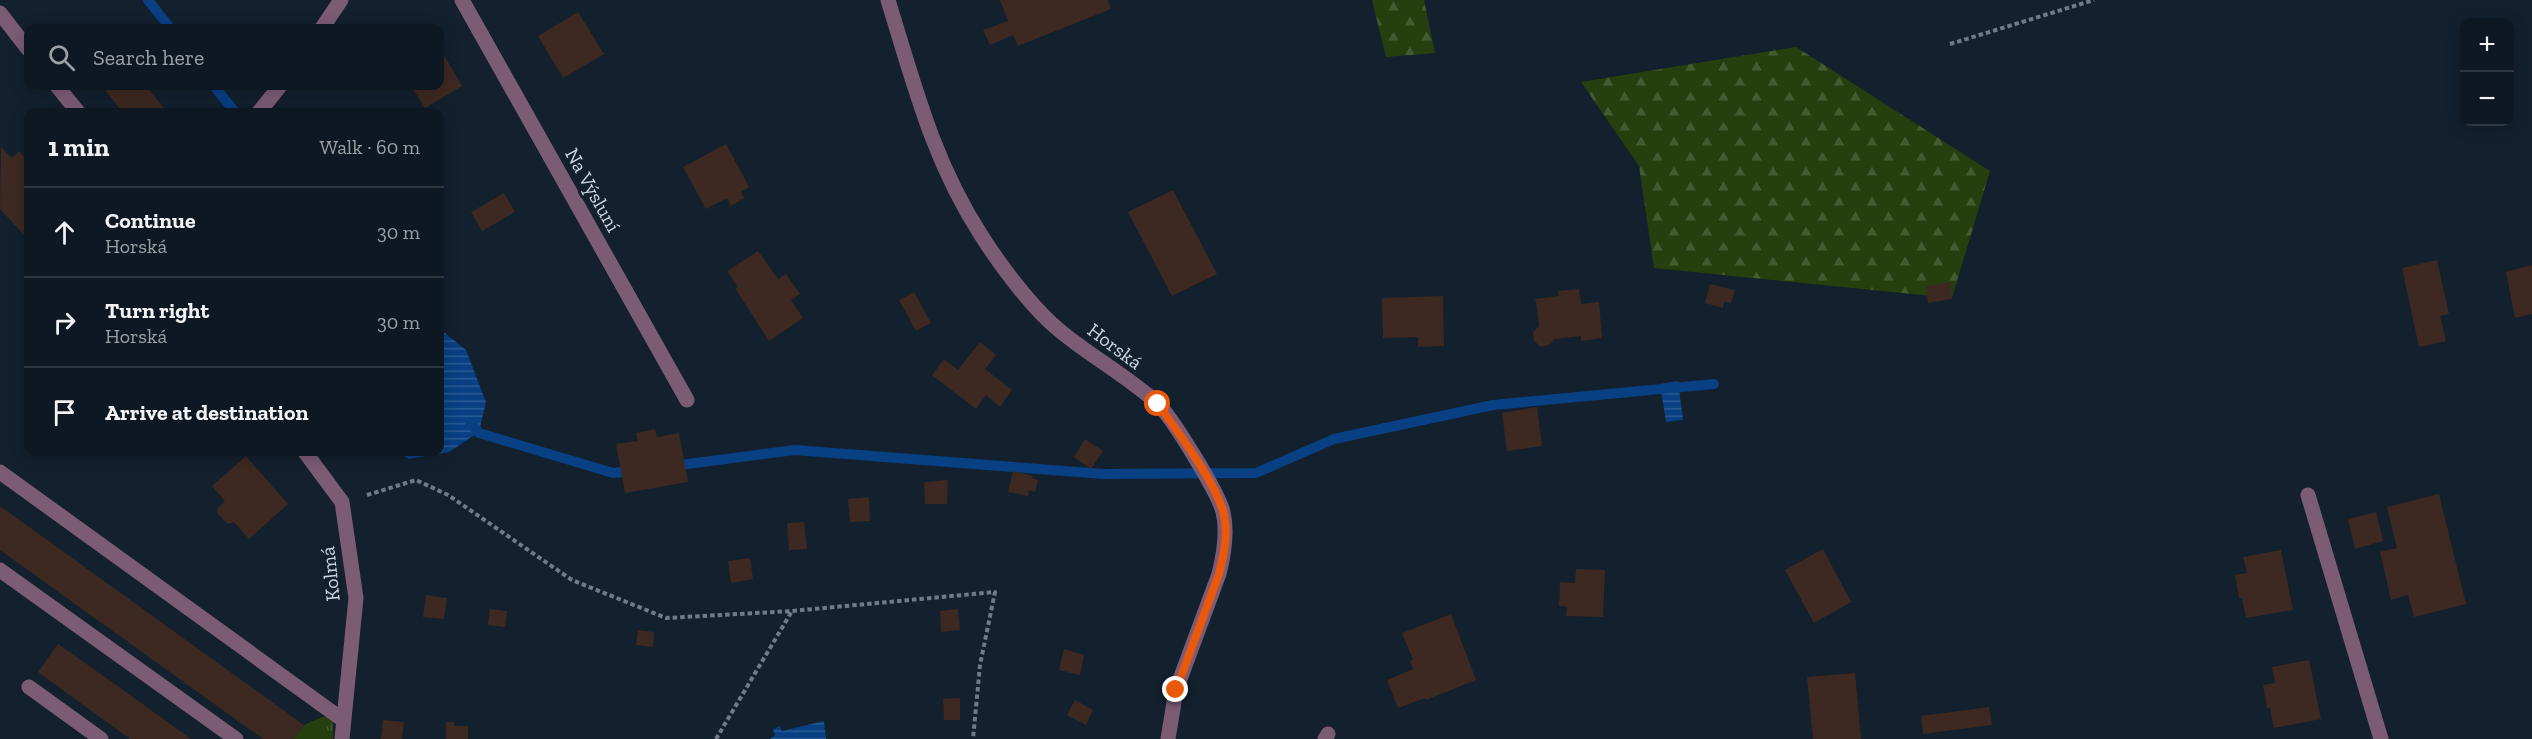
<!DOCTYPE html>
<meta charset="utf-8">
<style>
body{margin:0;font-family:"Zilla Slab",serif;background:#17212a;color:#f1f3f6}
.controls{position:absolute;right:18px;top:18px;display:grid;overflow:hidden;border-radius:12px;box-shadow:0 3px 15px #0003}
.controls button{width:54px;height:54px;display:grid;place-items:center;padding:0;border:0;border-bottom:2px solid #2e3740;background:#0e1822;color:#f1f3f6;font:30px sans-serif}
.stop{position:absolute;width:18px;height:18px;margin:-14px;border:4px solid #ea580c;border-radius:50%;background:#fff}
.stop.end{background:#ea580c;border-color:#fff;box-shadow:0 2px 6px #0008}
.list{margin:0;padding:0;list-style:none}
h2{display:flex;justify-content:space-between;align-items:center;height:78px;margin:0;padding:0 24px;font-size:26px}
h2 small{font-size:20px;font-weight:400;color:#9ba0a5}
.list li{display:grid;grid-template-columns:39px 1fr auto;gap:18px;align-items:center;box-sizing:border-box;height:90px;padding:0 24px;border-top:2px solid #2e3740}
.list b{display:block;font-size:22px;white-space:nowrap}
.list p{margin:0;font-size:20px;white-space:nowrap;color:#9ba0a5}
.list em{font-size:20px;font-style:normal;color:#9ba0a5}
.icon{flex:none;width:33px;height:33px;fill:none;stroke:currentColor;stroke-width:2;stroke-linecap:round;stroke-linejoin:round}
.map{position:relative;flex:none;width:2532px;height:739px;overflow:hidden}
.search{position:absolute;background:#0e1822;box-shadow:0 3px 15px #0003;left:24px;top:24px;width:420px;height:66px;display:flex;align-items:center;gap:15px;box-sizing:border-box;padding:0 21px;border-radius:12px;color:#9ba0a5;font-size:22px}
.panel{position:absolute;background:#0e1822;box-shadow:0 3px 15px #0003;left:24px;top:108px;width:420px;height:348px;border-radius:12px}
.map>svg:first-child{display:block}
.grass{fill:url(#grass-tufts)}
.forest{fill:url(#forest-firs)}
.water{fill:url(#water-rules)}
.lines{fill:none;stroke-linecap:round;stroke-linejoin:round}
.stream{stroke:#084083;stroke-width:10}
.building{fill:#3d2921}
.path{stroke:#707b87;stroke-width:4;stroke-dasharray:4.5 3;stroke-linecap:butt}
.minor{stroke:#7c5c75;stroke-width:15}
.route{stroke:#ea580c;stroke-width:8}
.labels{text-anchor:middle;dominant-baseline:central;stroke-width:6;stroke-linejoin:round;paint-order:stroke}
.street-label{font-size:20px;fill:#ced7e1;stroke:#13202e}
</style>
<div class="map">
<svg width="2532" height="739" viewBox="0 0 2532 739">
<defs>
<pattern id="grass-tufts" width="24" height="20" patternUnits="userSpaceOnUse" patternTransform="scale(1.5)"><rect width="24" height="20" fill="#25400e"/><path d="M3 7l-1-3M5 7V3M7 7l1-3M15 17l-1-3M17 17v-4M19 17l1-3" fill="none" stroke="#435b31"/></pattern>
<pattern id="forest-firs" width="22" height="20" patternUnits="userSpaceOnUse" patternTransform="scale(1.5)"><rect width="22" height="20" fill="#25400e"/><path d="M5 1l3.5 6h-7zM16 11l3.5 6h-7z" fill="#435b31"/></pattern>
<pattern id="water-rules" width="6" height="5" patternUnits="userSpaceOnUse" patternTransform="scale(1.5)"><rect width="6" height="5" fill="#084083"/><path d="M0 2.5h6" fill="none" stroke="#2b5b94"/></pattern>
</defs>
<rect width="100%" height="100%" fill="#13202e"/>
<polygon class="grass" points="322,717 328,717 333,722 333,739 294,739 304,725"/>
<g class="forest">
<polygon points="1372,0 1424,0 1435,53 1386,57"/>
<polygon points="1796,47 1990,171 1952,298 1654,268 1639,166 1581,82"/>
</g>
<g class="water">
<polygon points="440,329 466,350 486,402 479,432 449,452 409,459 397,452 440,452"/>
<polygon points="1678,381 1683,420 1666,422 1660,384"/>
<polygon points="824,721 826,739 770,739 775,735 773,730 779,726 782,731"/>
</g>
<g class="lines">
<g class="stream">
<polyline points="148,0 170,28"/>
<polyline points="214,86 235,112"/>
<polyline points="470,422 479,433 613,473 633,471"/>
<polyline points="672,466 795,450 1103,474 1256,473 1334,439 1493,405 1714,384"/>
</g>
</g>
<g class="building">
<polygon points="1000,0 1108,0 1111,9 1018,46 1013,35 990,45 983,30 1008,21"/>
<polygon points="578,12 604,54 563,78 538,36"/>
<polygon points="440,48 462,86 425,108 411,86 440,86"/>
<polygon points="105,86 146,86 167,112 122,112 103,87"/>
<polygon points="726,144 749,187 741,191 744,198 731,206 727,198 706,209 683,167"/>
<polygon points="1,147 12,158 19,151 24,157 28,153 28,171 26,173 28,176 28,239 0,209"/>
<polygon points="1173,190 1217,274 1172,296 1128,212"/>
<polygon points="504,193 515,212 482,231 471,212"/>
<polygon points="758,251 778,279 786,274 800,294 791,300 803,318 769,341 735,288 738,287 727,271"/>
<polygon points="2437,260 2449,314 2440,316 2446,341 2419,347 2402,268"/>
<polygon points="2532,265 2532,314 2515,318 2506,272"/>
<polygon points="1950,282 1952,299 1928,303 1926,286"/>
<polygon points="1710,284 1735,290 1731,303 1724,302 1723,308 1705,303"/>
<polygon points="1579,289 1581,304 1599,302 1602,338 1581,341 1581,336 1555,339 1549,345 1541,347 1534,341 1533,332 1539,326 1536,301 1534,299 1559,296 1558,291"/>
<polygon points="914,292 931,323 916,331 899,300"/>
<polygon points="1443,296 1444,346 1418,347 1418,337 1383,338 1382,298"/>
<polygon points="980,342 996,355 985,369 1012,390 1000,407 986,395 976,409 932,375 944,359 958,370"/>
<polygon points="1537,407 1542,446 1507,451 1502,413"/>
<polygon points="655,429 657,437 679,433 688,482 625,493 616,444 638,441 636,433"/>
<polygon points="1085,439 1103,451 1091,469 1074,457"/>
<polygon points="246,456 288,504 249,539 234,522 228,524 217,513 218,508 225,501 212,486"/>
<polygon points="1013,471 1033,476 1032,478 1038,480 1035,492 1029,490 1028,496 1008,492"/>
<polygon points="948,480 947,504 925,504 924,482"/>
<polygon points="2439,494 2466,604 2414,617 2408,595 2391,600 2380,552 2397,548 2387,507"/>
<polygon points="869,497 870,521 850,522 848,499"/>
<polygon points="0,506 304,725 294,739 263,739 0,550"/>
<polygon points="2376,512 2383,541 2355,549 2348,519"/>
<polygon points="804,522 807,549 789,550 787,523"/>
<polygon points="1823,549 1851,602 1814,623 1785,570"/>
<polygon points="2281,550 2293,610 2246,618 2242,598 2239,598 2235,575 2247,573 2243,557"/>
<polygon points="750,558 753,579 731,583 728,561"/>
<polygon points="1576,569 1605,570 1603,617 1566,616 1567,607 1559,606 1560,582 1575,583"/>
<polygon points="426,595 447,598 444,619 423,617"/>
<polygon points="490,609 507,611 505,627 488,625"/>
<polygon points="958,609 960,630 941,632 940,611"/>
<polygon points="1451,614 1476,680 1426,700 1425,698 1398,708 1387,680 1413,669 1410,661 1413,660 1402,633"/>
<polygon points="638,630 654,632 653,647 636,645"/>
<polygon points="58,644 112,682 191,739 130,739 38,672"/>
<polygon points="1064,649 1084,655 1080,675 1059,670"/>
<polygon points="2309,660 2321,719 2274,728 2270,708 2267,708 2263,685 2275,683 2272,667"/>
<polygon points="1855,673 1861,739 1813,739 1807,677"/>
<polygon points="960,698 960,720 944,720 943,699"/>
<polygon points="1075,700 1093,710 1086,725 1067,715"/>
<polygon points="1989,707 1992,725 1923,734 1921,716"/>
<polygon points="383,720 404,722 402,739 381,739"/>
<polygon points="446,722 454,722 454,726 468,726 468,739 446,739"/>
</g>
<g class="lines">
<g class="path">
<polyline points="1950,44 2094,0"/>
<polyline points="367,495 416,480 448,495 572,580 666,618 792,611 995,592 980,665 973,739"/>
<polyline points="716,739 792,611"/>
</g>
<g class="minor">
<polyline points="462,0 687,400"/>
<path d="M888,0C914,84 933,161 981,235C1000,265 1032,308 1059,330C1090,356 1127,376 1157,403C1172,417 1218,492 1223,512C1228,532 1224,554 1219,574L1176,690L1168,739"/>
<polyline points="0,13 28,49"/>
<polyline points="322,28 341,0"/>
<polyline points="57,86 78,112"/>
<polyline points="259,112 280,86"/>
<polyline points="305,452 342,502 356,598 342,739"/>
<polyline points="0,472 343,720"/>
<polyline points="2308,495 2381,739"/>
<polyline points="0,570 236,739"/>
<polyline points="29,687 101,739"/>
<polyline points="1325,739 1328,734"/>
</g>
</g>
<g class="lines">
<path class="route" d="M1158,404C1178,433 1213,478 1223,511C1229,531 1224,554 1219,574L1176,690"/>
</g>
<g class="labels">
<g class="street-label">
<text transform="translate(593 190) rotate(61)">Na Výsluní</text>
<text transform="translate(1115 346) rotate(37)">Horská</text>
<text transform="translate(330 574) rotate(-96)">Kolmá</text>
</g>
</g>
</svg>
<div class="controls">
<button>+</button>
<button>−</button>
</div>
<div class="stop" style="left:1158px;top:404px"></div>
<div class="stop end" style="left:1176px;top:690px"></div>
<div class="search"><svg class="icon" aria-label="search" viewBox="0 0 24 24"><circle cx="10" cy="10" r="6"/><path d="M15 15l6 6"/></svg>Search here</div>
<section class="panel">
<h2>1 min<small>Walk · 60 m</small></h2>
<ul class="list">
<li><svg class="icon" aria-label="ahead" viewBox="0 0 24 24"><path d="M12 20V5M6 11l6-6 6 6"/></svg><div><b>Continue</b><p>Horská</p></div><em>30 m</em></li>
<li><svg class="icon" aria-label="right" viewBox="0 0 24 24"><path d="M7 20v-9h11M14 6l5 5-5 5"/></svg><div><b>Turn right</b><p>Horská</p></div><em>30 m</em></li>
<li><svg class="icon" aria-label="arrive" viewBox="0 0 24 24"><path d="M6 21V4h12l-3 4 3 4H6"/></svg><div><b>Arrive at destination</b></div></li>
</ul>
</section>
</div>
